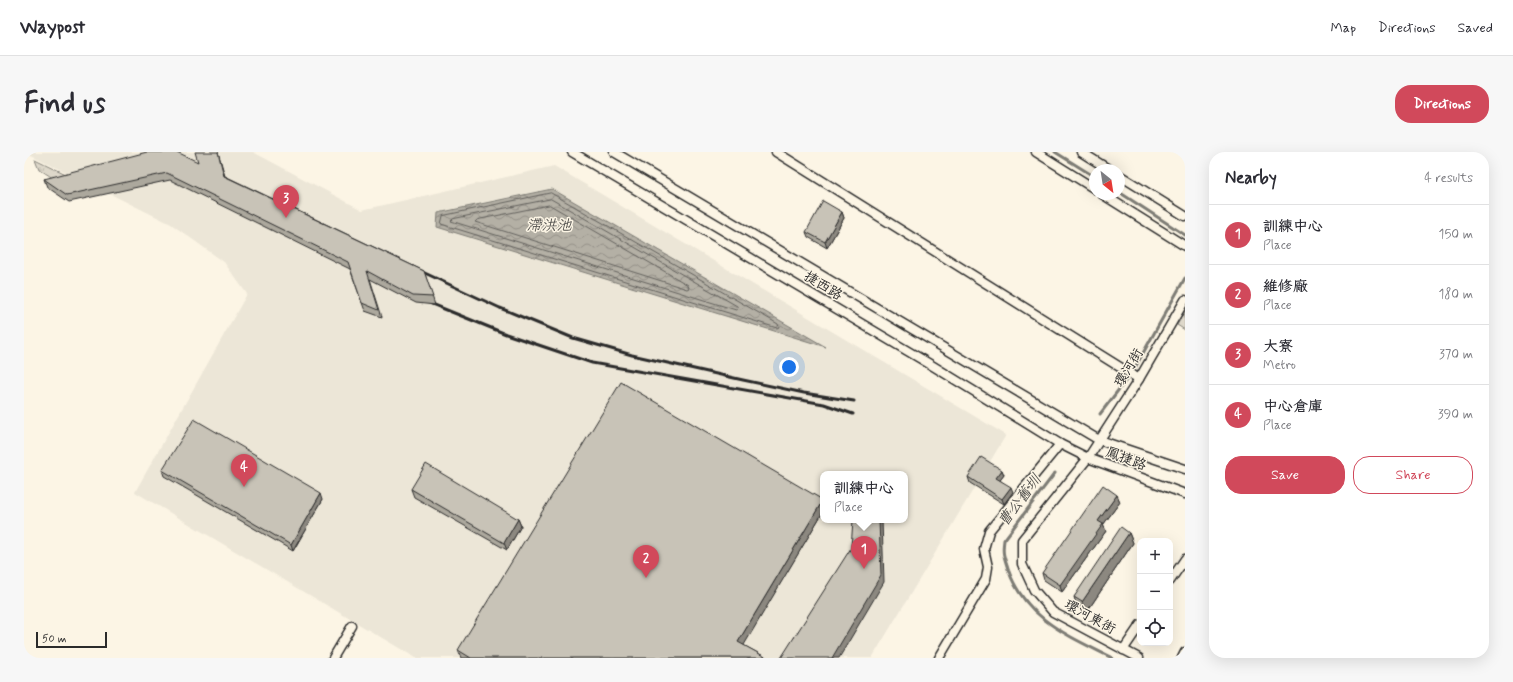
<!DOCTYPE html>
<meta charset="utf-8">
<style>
body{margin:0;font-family:Mynerve,"LXGW WenKai TC",sans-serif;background:#f7f7f7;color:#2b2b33}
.controls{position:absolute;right:12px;bottom:12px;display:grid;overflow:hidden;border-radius:8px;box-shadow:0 4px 16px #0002}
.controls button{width:36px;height:36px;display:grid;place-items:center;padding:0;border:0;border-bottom:1px solid #e1e1e2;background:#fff;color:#2b2b33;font:20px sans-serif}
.compass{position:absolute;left:1065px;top:12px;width:36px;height:36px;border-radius:50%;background:#fff;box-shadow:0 4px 16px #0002;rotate:150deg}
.scale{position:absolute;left:12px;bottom:10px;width:71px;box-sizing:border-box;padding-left:4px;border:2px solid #2b2b2b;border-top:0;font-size:11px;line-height:14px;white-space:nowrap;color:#2b2b2b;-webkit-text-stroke:3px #fcf5e5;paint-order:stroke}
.you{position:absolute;left:765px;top:215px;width:14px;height:14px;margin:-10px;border:3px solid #fff;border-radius:50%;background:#1a73e8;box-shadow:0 0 0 6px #1a73e833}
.badge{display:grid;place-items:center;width:26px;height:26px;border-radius:50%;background:#d1495b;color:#fff;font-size:13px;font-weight:700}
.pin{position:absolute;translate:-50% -33px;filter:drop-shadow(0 1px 2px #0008)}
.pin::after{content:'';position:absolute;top:21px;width:14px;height:12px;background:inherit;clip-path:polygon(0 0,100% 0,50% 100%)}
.popup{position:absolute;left:796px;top:319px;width:88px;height:52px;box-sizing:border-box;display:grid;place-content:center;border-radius:8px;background:#fff;filter:drop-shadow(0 1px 3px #0005);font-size:13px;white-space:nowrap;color:#7c7c81}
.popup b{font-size:15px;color:#2b2b33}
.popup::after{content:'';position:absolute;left:50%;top:100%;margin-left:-8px;border:8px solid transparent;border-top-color:#fff}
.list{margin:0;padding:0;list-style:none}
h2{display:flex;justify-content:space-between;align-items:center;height:52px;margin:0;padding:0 16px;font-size:17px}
h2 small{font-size:13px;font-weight:400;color:#7c7c81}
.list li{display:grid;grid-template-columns:26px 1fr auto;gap:12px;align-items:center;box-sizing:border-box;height:60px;padding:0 16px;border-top:1px solid #e1e1e2}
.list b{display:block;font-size:15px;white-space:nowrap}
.list p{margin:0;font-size:13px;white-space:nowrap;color:#7c7c81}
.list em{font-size:13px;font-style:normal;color:#7c7c81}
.actions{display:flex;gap:8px;padding:12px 16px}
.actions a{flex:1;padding:9px 0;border:1px solid #d1495b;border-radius:16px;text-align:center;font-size:14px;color:#d1495b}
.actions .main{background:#d1495b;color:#fff}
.icon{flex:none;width:22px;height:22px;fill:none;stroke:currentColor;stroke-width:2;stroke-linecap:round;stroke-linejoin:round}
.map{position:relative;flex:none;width:1161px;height:506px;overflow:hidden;border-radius:16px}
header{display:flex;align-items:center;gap:24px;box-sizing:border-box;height:56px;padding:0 20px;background:#fff;border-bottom:1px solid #e1e1e2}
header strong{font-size:19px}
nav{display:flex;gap:22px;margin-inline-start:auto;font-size:14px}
.intro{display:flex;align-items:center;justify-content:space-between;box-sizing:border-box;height:96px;padding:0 24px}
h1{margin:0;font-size:28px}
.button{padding:10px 18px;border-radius:16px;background:#d1495b;color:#fff;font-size:14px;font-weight:700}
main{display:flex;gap:24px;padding:0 24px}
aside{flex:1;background:#fff;border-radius:16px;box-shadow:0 4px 16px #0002}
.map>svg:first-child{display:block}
.built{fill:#ece6d7;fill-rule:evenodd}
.grass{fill:url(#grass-tufts);stroke:#84827a}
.water{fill:url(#water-waves);stroke:#7d7b74}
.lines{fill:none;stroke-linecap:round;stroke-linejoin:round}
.shore{stroke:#62605c;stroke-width:1}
.stream{stroke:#7d7b74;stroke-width:3}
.street-casing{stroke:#2b2b2b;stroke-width:11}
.street{stroke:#fcf5e5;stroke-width:8}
.rail{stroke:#2b2b2b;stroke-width:3}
.wall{fill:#aca89d;stroke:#2b2b2b}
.shaded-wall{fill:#8c8880;stroke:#2b2b2b}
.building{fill:#c8c3b7;stroke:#2b2b2b}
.labels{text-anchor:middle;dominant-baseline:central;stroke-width:3;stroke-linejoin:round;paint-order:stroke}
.street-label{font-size:14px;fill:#2b2b2b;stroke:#fcf5e5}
.water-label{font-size:15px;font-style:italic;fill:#545350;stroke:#fcf5e5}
</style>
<header>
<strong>Waypost</strong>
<nav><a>Map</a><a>Directions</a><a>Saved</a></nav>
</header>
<div class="intro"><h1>Find us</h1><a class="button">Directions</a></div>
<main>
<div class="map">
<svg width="1161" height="506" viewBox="0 0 1161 506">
<defs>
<pattern id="grass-tufts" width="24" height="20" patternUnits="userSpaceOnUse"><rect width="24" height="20" fill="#ded8ca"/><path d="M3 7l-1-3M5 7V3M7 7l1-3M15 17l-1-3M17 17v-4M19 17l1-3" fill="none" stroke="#bfbaae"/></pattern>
<pattern id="water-waves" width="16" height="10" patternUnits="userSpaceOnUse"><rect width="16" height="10" fill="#b4b0a5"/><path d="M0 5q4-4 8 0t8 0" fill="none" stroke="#938f87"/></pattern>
</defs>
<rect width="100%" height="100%" fill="#fcf5e5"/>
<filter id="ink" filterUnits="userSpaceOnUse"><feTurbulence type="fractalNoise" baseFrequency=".025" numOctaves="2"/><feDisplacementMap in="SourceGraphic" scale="8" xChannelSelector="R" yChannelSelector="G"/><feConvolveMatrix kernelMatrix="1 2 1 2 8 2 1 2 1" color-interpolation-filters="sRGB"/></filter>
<g filter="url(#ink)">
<path class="built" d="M1,0H229L338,58L530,14L982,283L848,506H392L111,340L223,142L200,110L147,72ZM799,322H881V368H799Z"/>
<g class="grass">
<polygon points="11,7 50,26 35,30 15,17"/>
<polygon points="1161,159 1161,178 1153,173"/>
</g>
<polygon class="water" points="528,37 802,195 413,75 414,61"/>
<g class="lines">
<g class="shore">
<polygon points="527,41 754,172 755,175 753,176 417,72 419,64"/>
<polygon points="527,47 713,154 714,157 712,158 427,69 429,67"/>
<polygon points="526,53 664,133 665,136 663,137 451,70 453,68"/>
</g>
<g class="stream">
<polyline points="1031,0 1071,25"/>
<polyline points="1095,40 1161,83"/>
<polyline points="1076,262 1109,219 1161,126"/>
<path d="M1031,321L980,388C978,402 980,404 984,417C1001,467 1045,484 1088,506"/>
</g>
<g class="street-casing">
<g id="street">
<polyline points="548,0 909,214 1036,292 1064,306 1161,342"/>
<polyline points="590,0 1075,288 1161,317"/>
<polyline points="752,0 1115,227"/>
<polyline points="1012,0 1071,37"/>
<polyline points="1057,0 1086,18"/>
<polyline points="1095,23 1161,64"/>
<polyline points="1078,42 1161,94"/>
<polyline points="1146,429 1161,407"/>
<polyline points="1099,498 1116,473"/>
<polyline points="309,506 328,474"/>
<polyline points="915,506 962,427 964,415 960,397 965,379 1036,292"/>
<polyline points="1115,506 1029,460 1010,438 998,412 998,388 1064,306 1115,227 1161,148"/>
<polyline points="1158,506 1161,500"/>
</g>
</g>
<use href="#street" class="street"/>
<g class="rail">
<polyline points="390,116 476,156 549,186 608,203 719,228 780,241 830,249"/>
<polyline points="398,148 482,182 568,211 800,252 829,262"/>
</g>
</g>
<g class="wall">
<polygon points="174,10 201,24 400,119 411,153 392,151 346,127 358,165 341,159 326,117 146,28 45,50 23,35 20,27"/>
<polygon points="818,60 820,66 803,96 784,85 782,80"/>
<polygon points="138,318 299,347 269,399 140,324"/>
<polygon points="978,318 980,323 976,328 989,340 980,352 946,331 944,325"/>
<polygon points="387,337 494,367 497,374 483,398 390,345"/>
<polygon points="1093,343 1096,350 1079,373 1082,379 1038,440 1020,428 1018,421"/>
<polygon points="799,348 799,360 719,493 743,506 437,506 434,498"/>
<polygon points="1105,381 1109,391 1062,461 1053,455 1050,445"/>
</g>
<g class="shaded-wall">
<polygon points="194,0 203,31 200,24"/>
<polygon points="818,60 820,66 803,96 801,90"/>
<polygon points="978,318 980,323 974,331 972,326"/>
<polygon points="987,335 989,340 980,352 978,347"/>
<polygon points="297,341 299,347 269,399 267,393"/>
<polygon points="1093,343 1096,350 1079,373 1082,379 1038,440 1036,433 1074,369"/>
<polygon points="799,348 799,360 717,498 714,490"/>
<polygon points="494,367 497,374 483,398 480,391"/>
<polygon points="855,368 858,368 860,430 815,506 808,506"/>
<polygon points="1105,381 1109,391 1062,461 1058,450"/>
</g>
<g class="building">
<polygon points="123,0 153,0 174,10 171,0 194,0 200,24 400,119 409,145 389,144 343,119 355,158 338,151 324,110 143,21 43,43 20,27"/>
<polygon points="799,49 818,60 801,90 782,80"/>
<polygon points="597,230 799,348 714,490 743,506 447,506 434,498"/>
<polygon points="170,267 297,341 267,393 138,318"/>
<polygon points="957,305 978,318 972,326 987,335 978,347 944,325"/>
<polygon points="402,312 494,367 480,391 387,337"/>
<polygon points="1079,333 1093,343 1074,369 1079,372 1036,433 1018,421"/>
<polygon points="829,368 855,368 857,423 808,506 757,506 827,396"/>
<polygon points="1097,375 1105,381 1058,450 1050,445"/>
</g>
</g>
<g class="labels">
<g class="street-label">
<text transform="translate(799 134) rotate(31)">捷西路</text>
<text transform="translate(1105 216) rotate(-59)">環河街</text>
<text transform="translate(1102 307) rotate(20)">鳳捷路</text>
<text transform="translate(1066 465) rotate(29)">環河東街</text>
</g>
<g class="water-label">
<text x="525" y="74">滯洪池</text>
<text transform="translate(996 349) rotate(-53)">曹公舊圳</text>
</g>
</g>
</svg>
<div class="controls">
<button>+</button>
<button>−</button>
<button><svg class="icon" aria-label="locate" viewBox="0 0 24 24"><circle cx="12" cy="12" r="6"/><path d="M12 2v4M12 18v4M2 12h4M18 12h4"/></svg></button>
</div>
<svg class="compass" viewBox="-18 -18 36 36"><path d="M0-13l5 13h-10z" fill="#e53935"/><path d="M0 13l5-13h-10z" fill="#7c7c81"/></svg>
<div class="scale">50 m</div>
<div class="you"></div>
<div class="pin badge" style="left:840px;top:417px">1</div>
<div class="popup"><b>訓練中心</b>Place</div>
<div class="pin badge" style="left:622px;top:426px">2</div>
<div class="pin badge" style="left:262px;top:66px">3</div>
<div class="pin badge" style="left:220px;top:335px">4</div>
</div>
<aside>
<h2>Nearby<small>4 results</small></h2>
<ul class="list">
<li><span class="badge">1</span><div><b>訓練中心</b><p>Place</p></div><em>150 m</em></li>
<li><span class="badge">2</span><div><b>維修廠</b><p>Place</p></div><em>180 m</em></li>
<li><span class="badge">3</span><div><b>大寮</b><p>Metro</p></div><em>370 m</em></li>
<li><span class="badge">4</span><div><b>中心倉庫</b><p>Place</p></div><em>390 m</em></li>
</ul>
<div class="actions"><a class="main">Save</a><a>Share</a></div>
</aside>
</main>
